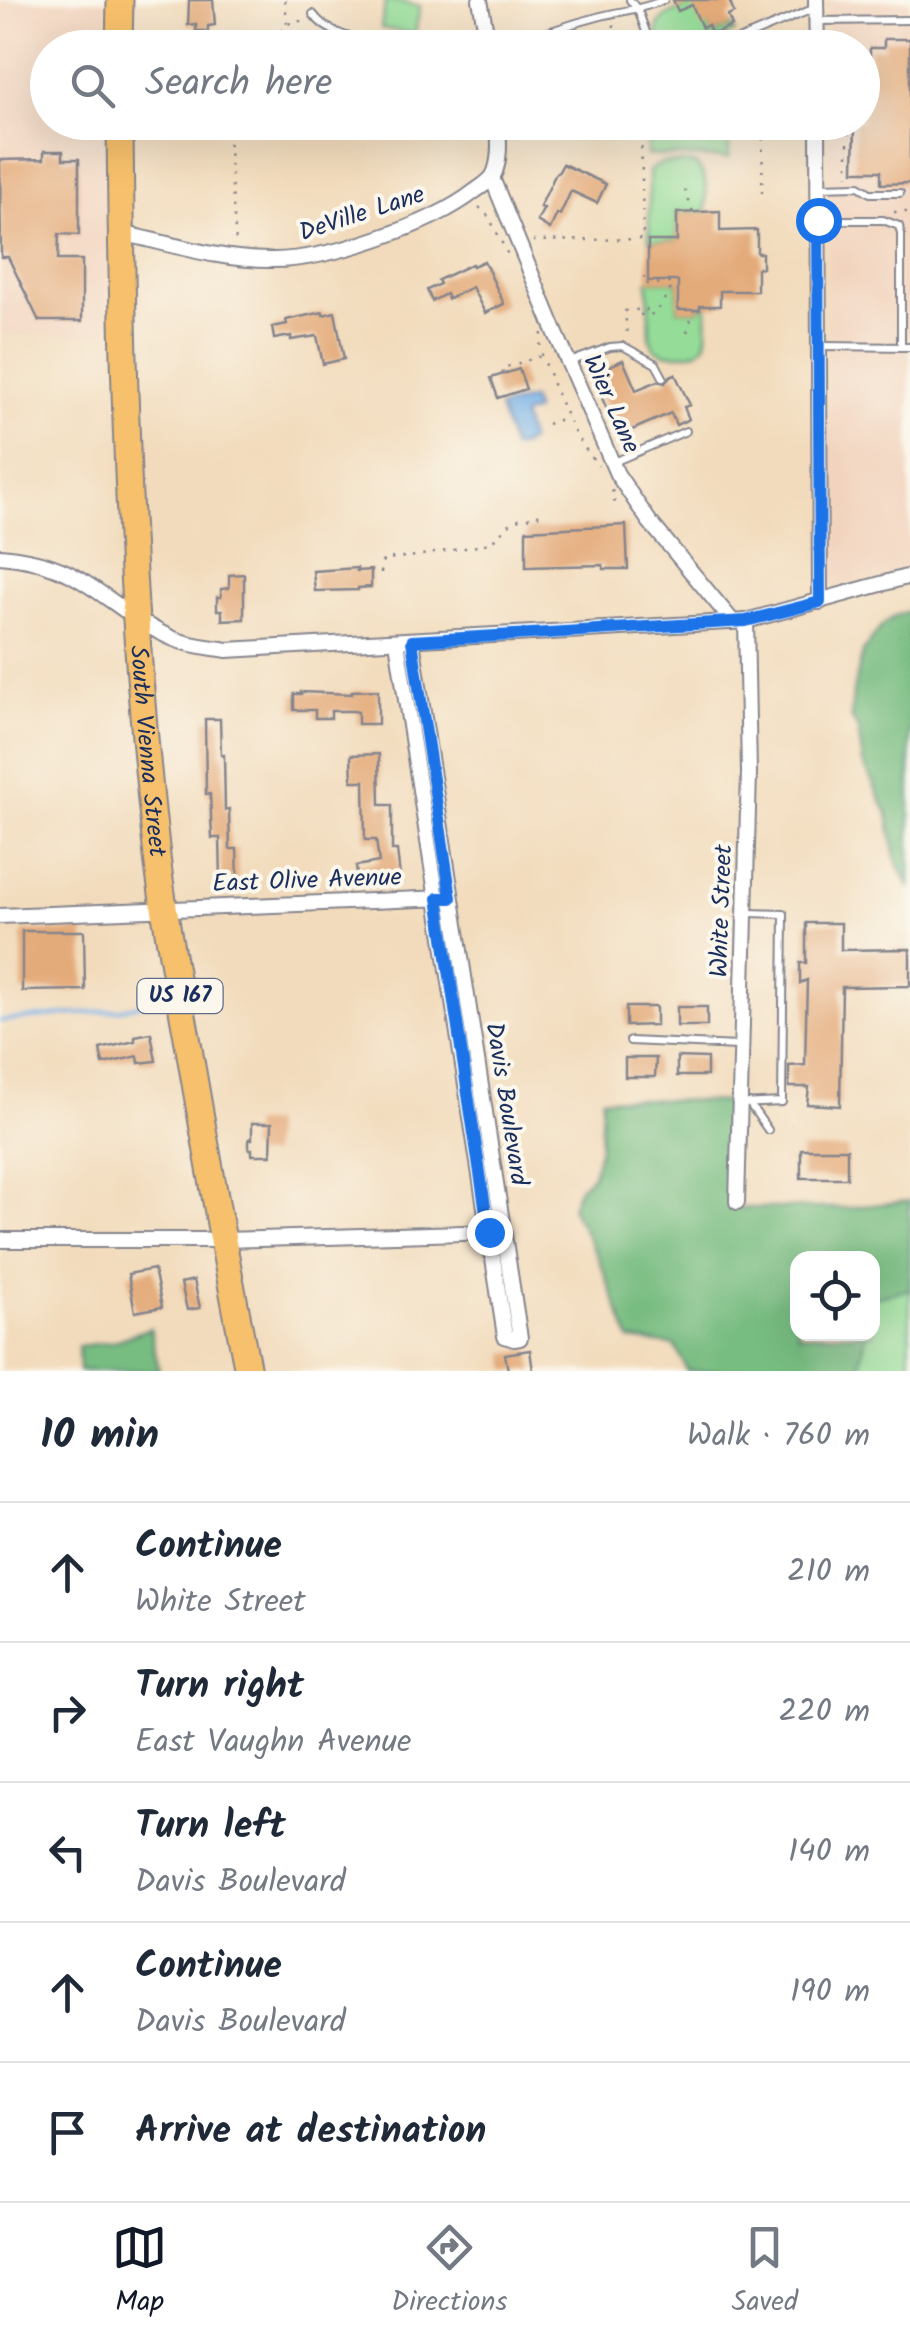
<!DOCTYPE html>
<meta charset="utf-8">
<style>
body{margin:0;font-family:Kalam,sans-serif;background:#f6f6f7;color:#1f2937}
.controls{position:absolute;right:30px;bottom:30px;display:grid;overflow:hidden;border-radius:20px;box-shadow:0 10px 40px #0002}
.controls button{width:90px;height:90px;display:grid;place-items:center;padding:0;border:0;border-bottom:2px solid #e0e1e3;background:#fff;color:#1f2937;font:50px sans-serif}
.stop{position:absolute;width:30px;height:30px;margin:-22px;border:8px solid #1a73e8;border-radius:50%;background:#fff}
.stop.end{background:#1a73e8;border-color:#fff;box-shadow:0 2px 10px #0008}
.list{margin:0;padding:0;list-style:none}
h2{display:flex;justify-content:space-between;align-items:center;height:130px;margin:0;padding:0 40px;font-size:42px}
h2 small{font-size:32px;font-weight:400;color:#747a83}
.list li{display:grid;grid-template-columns:65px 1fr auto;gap:30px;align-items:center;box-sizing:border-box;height:140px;padding:0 40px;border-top:2px solid #e0e1e3}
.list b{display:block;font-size:38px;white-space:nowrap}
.list p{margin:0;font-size:32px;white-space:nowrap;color:#747a83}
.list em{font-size:32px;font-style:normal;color:#747a83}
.icon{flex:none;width:55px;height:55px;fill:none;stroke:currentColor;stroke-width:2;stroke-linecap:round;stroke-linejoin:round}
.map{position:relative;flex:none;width:910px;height:1371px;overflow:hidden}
.search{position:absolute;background:#fff;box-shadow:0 10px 40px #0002;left:30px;right:30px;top:30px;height:110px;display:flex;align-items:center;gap:25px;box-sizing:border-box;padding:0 35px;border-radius:55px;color:#747a83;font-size:38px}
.sheet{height:830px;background:#fff}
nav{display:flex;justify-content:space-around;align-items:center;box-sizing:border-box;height:140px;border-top:2px solid #e0e1e3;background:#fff;font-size:28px;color:#747a83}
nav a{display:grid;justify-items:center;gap:5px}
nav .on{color:#111827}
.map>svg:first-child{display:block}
.built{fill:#f2d4be}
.green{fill:#94dc97;stroke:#58867a;stroke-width:2.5}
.forest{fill:#77bc80;stroke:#49766f;stroke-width:2.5}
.water{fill:#73afe5;stroke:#476fa2;stroke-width:2.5}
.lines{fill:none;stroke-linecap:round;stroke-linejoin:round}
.stream{stroke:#73afe5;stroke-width:4}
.building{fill:#e4ab7a}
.lane-casing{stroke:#86858d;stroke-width:10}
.street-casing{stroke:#86858d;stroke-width:18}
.highway-casing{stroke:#86858d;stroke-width:29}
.path{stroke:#86858d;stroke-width:2.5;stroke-dasharray:2.5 8;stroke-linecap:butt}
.lane{stroke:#fff;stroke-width:6}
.street{stroke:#fff;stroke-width:14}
.highway{stroke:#f7c06c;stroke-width:25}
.route{stroke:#1a73e8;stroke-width:12}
.labels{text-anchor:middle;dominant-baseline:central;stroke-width:8;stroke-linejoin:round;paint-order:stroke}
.shield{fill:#fbf7ec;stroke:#5e6b89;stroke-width:2.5}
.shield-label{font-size:22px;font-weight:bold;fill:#1b2f5e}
.street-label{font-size:25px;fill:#1b2f5e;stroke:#fbf7ec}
</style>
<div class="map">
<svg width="910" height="1371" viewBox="0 0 910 1371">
<rect width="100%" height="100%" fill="#fbf7ec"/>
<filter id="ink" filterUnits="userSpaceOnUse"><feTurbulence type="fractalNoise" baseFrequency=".01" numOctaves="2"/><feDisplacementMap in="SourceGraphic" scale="20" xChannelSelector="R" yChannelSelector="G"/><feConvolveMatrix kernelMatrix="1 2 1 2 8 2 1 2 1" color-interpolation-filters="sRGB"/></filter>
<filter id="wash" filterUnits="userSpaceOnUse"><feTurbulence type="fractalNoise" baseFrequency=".0048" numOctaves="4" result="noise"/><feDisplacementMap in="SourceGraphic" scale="40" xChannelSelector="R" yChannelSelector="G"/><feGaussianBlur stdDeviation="2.25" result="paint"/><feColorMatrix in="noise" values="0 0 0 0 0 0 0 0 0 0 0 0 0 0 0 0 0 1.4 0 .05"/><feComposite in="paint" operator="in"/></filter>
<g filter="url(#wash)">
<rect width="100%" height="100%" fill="#f2dbbc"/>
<g class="built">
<polygon points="0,0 106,0 106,47 48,48 48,122 106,123 107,336 0,334"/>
<polygon points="827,0 910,0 910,568 840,588 830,583 828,572 828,123 862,122 862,48 828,47"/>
</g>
<g class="green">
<polygon points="386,0 420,6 415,34 381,28"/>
<path d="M692,5L708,25L712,35L732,26L735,32L700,47L661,48C649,17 668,15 692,5Z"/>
<polygon points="648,123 729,123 729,158 647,155"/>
<path d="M662,163L695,164C709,177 706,194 706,212L677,213V241H649V171Z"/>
<path d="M648,281H678V310H699L700,306H707C707,334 714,355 678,354C668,354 663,354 654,348L650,338Z"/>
<polygon points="910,1289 910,1371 859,1371 866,1334 872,1334 873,1297"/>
</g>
<g class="forest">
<polygon points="910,610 910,889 896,859 888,814 863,763 858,729 851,717 853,692 863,651 881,627 895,616"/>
<polygon points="602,1098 733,1102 731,1208 846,1208 910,1201 910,1289 873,1297 872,1258 798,1258 798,1334 866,1334 859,1371 687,1371 675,1345 630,1340 599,1259 571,1207 579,1187 593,1175 600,1145"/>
<polygon points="150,1328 159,1371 79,1371 78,1346 112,1342"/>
</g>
<polygon class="water" points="531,399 535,411 522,416 530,442 524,444 524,446 512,448 499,408"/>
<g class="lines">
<polyline class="stream" points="0,1021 118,1010 144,1004"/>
</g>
<g id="blocks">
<g class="building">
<polygon points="189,0 213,0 215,25 208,26 208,31 196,31 196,24 188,25"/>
<polygon points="673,0 729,0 734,13 728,16 732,26 712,35 708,25 702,28 692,5 678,11"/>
<polygon points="884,39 910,39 910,183 881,184 881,171 854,171 855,122 862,122 862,81 870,81 870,48 884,48"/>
<polygon points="44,151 63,151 63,159 79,159 79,235 59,234 58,260 82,260 82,321 39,321 8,257 1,257 0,160 44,159"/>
<polygon points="563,164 606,184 597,203 571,191 560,215 557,214 550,229 537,221 544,208 540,207 556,173 558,173"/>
<polygon points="720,211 720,231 757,230 757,253 762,253 762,268 757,268 757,291 720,291 720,306 700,306 700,310 678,310 678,281 648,281 648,241 677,241 677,213"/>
<polygon points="484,261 504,304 485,313 472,287 448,299 446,294 432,301 427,290 440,284 438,280 472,264 473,266"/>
<polygon points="323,312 323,315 335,312 344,359 323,364 317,336 291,340 291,336 274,339 272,327 287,324 286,320"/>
<polygon points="623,360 636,390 658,381 665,383 670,376 675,374 690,405 684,407 689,419 676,425 671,413 618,436 592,374"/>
<polygon points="519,369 526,389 498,398 491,378"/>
<polygon points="626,525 628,569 604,569 603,565 526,567 526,530"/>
<polygon points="357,568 357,571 371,570 371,587 358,588 358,590 315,591 313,571"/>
<polygon points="244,574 244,619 222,620 222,610 217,610 217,597 221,597 221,589 229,588 229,575"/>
<polygon points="378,690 378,724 358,724 358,712 354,711 331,711 331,718 315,718 315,710 294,710 294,694 301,694 301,692 352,694 352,691"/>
<polygon points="205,719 220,719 221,755 224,755 225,810 229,809 230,849 237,849 238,880 221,881 220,838 212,838 210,794 206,794"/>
<polygon points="379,754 380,805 392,805 392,850 397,850 400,877 358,883 356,866 379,862 376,840 365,840 364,781 352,781 351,755"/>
<polygon points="806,923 841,923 841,950 910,949 910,986 842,987 840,1106 807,1104 809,1087 789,1087 789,1066 805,1065 807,980 800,983 800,963 806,963"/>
<polygon points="22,931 84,931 85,990 22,991"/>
<polygon points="626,1007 656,1007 656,1025 626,1026"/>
<rect x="677" y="1007" width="30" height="19"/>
<polygon points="151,1033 156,1061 139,1063 138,1056 103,1064 100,1049 135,1041 135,1036"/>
<polygon points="677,1057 707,1058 707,1076 677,1076"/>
<polygon points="625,1058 656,1058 655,1077 625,1077"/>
<polygon points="252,1123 272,1123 271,1155 252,1155 252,1149 249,1149 249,1139 252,1139"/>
<rect x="801" y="1149" width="46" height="29"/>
<polygon points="154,1269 162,1307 135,1312 128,1274"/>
<polygon points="194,1280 200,1308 187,1310 181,1283"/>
<polygon points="530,1350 533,1371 508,1371 505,1354"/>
</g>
</g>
</g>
<g filter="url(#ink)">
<use href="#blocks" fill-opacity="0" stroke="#86858d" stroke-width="2.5"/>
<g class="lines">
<g class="lane-casing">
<g id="lane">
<polyline points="630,0 638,10 652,48"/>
<path d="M313,14C332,41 376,41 407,48"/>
<polyline points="817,21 910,20"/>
<path d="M509,48C539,34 570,24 601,16C625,10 640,10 664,0"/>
<polyline points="719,48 815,8"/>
<polyline points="818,187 859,186 870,193 900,193"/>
<polyline points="818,220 883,220 899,226 901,234 901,347"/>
<polyline points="821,346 910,347"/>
<polyline points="570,362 610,347 623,346 656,364 663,377"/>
<polyline points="614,462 686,431"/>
<polyline points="630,1041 738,1046"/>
<polyline points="749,1103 768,1130"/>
<polyline points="741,1104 782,1102 784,914 747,913"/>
</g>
</g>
<g class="street-casing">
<g id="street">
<polyline points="480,0 489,48"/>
<polyline points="816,0 817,48"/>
<polyline points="818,122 820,602"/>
<polyline points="492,178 554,329 617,474 649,521 733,622"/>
<path d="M121,233C171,244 223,261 273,260C328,260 432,225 475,191C481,187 489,182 493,176C501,161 499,139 498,122"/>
<path d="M0,556C23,558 47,563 68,573C105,592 135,623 174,639C191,646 209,647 227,650L746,621L910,576"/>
<polyline points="397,642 505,1336 514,1339 520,1338 412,641"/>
<polyline points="0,916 445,898"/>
<polyline points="737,1202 749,773 746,621"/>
<polyline points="0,1240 222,1240 497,1232"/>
</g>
</g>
<g class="highway-casing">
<g id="highway">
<polyline points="119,48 120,0"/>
<path id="s1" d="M120,122C122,367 129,613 157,856C164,919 177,981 188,1043C207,1153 226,1262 248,1371"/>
</g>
</g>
<g class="path">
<polyline points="285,0 287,23"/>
<polyline points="614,31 638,46"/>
<polyline points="770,39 774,48"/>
<polyline points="414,41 447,48"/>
<polyline points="269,48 287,24 305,20"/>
<polyline points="613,48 614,24"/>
<polyline points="227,122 236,243"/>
<polyline points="848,122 848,175"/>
<polyline points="685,190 693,212"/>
<polyline points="762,193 763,122"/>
<polyline points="479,207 489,217 508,255"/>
<polyline points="894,212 910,212"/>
<polyline points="533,241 643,239 641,122"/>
<polyline points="644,276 644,284 673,283"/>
<polyline points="640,315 655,314 674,284 674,281"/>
<polyline points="627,332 625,311 646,309 647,313"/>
<polyline points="687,332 694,310"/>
<polyline points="542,333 540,349 554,387 576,436 598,466"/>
<polyline points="503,374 503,368 541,356"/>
<polyline points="547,424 567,417"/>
<polyline points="612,490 615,505"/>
<polyline points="381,573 382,562 386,559 416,556 483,545 493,540 514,520 538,516 539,509"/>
</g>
<use href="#lane" class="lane"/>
<use href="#street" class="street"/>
<use href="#highway" class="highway"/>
</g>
</g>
<g class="lines" filter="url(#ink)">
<polyline class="route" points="489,1232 438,898 451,898 412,641 746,621 820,602 818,220"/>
</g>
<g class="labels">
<rect class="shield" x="137.5" y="979" width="85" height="34" rx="8"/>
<g class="shield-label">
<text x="180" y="996">US 167</text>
</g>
<g class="street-label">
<text transform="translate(362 214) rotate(-18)">DeVille Lane</text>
<text transform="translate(611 404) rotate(66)">Wier Lane</text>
<text stroke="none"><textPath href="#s1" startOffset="630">South Vienna Street</textPath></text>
<text transform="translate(307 881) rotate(-2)">East Olive Avenue</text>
<text transform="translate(722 911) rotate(-88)">White Street</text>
<text transform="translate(506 1104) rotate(81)">Davis Boulevard</text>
</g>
</g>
</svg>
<div class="controls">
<button><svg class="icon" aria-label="locate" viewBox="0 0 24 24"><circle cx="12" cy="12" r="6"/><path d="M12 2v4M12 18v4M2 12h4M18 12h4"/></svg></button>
</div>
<div class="stop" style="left:818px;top:220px"></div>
<div class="stop end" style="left:489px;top:1232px"></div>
<div class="search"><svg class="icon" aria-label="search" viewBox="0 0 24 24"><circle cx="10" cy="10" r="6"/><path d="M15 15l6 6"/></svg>Search here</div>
</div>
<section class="sheet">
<h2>10 min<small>Walk · 760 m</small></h2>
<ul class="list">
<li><svg class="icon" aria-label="ahead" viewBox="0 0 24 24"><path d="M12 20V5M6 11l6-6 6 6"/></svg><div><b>Continue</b><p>White Street</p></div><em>210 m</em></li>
<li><svg class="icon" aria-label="right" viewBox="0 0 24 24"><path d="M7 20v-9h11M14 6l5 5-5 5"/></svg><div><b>Turn right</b><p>East Vaughn Avenue</p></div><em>220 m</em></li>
<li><svg class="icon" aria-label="left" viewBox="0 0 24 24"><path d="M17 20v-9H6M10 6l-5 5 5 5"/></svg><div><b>Turn left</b><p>Davis Boulevard</p></div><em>140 m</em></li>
<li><svg class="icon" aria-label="ahead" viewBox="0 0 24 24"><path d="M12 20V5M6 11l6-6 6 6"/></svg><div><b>Continue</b><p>Davis Boulevard</p></div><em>190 m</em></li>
<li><svg class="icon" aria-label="arrive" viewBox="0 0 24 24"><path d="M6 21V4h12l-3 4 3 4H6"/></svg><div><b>Arrive at destination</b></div></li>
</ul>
</section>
<nav>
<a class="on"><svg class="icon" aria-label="map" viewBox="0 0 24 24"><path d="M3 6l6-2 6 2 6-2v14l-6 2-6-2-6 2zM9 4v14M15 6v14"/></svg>Map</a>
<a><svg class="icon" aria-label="directions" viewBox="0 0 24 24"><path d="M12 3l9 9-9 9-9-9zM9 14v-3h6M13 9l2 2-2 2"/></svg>Directions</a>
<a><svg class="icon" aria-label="saved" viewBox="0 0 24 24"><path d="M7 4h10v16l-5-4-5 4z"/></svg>Saved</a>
</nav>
